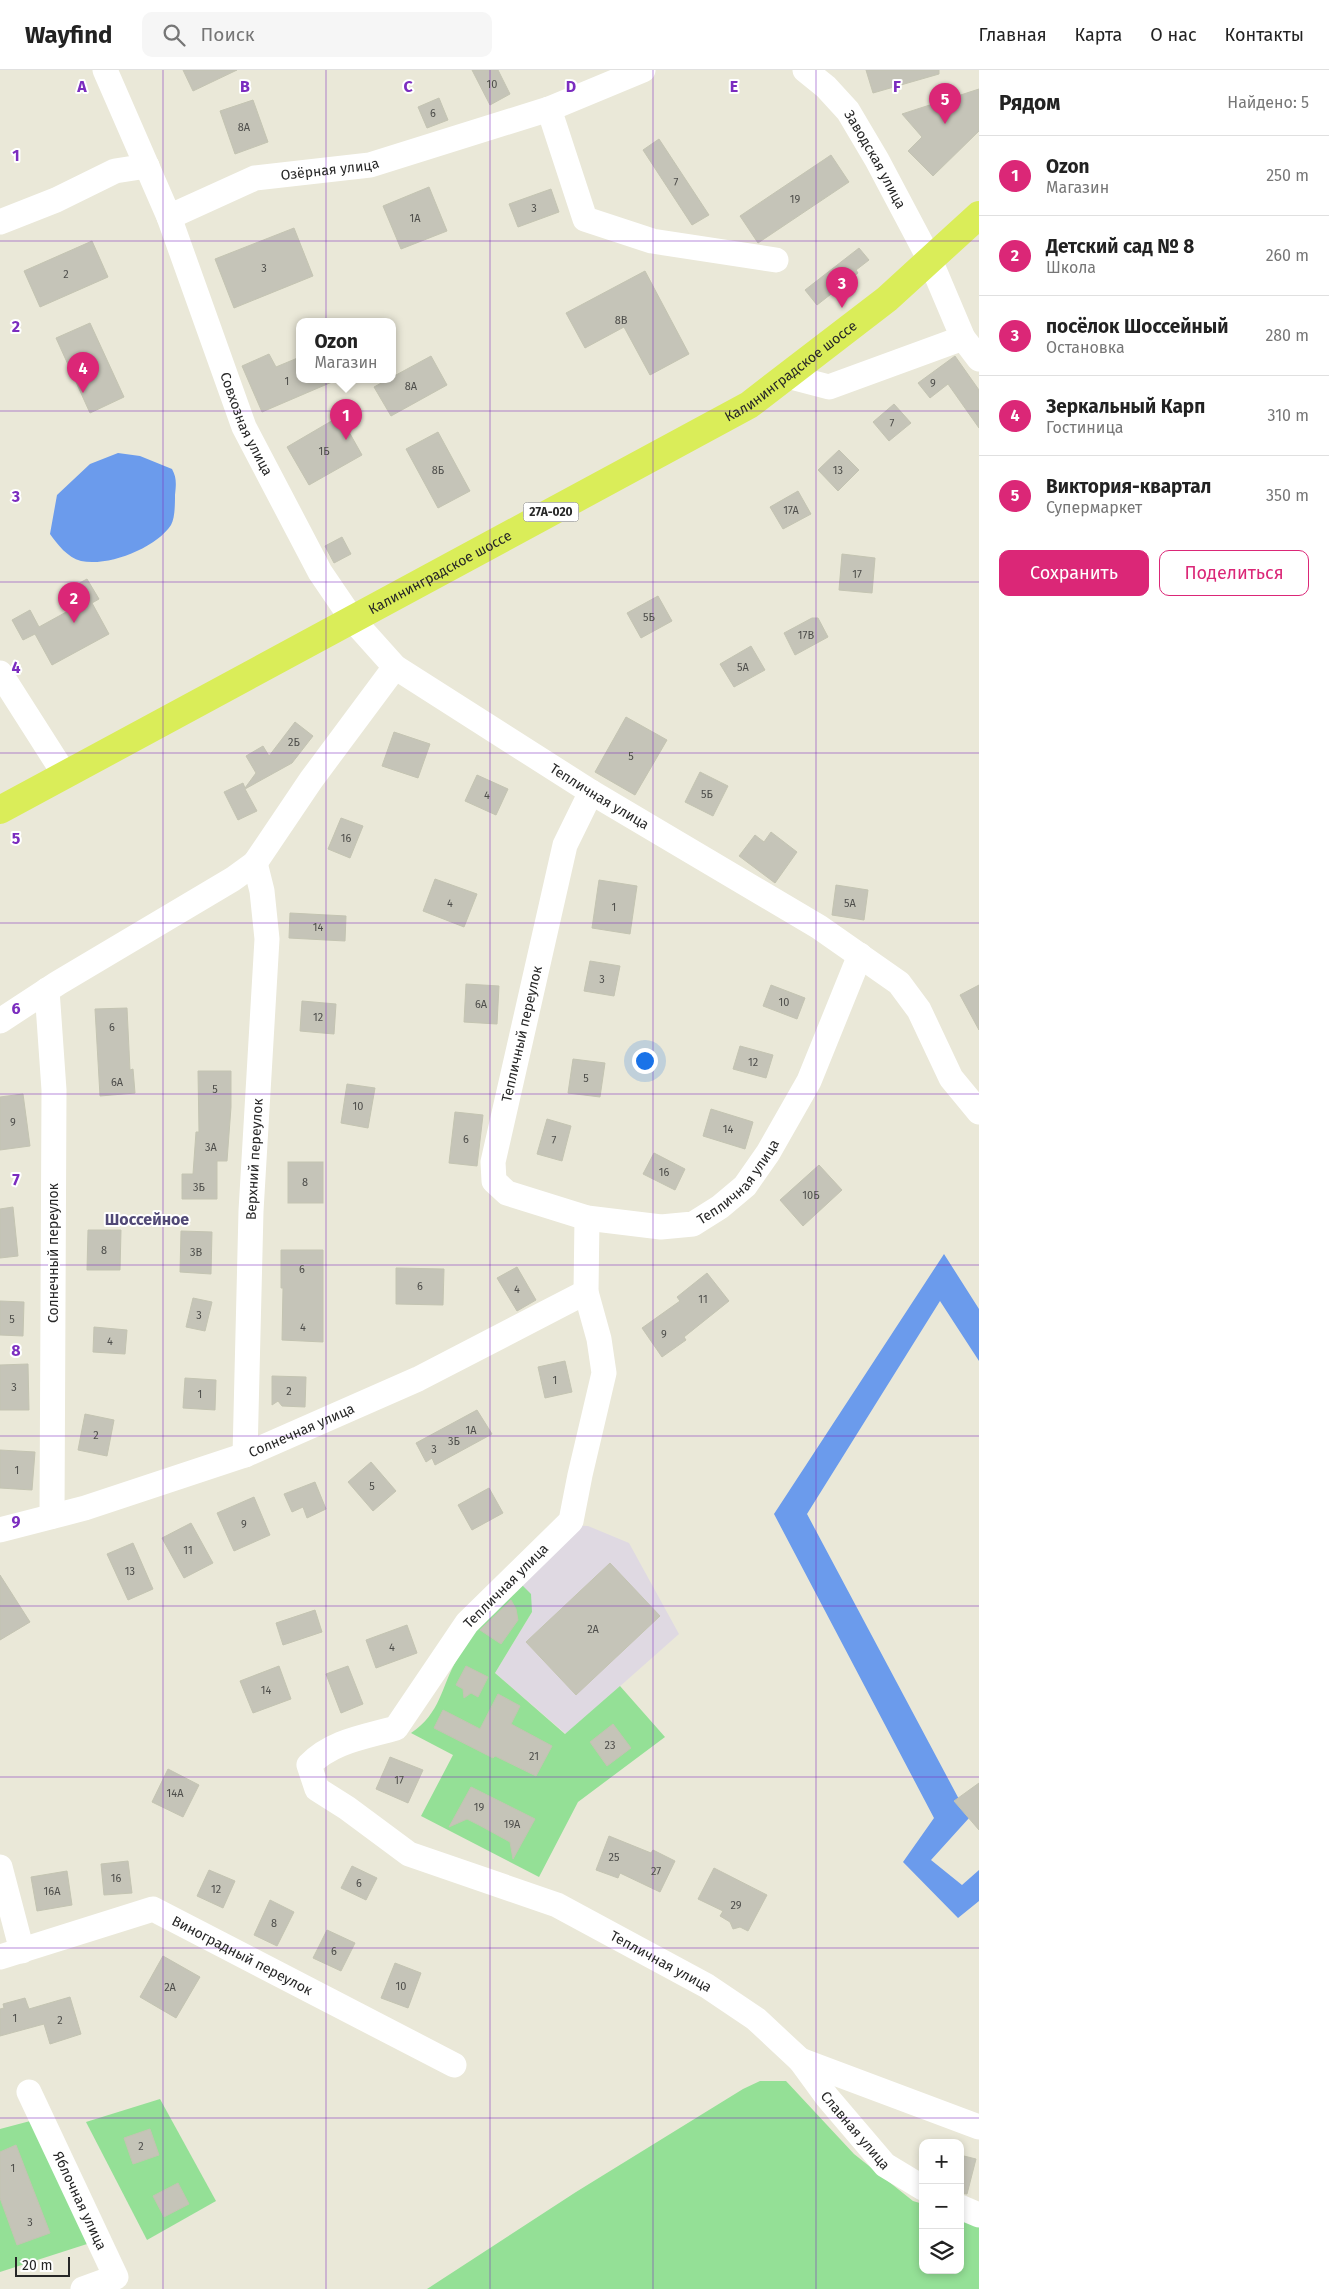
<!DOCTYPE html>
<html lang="ru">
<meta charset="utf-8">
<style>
body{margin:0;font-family:"Fira Sans",sans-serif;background:#f6f6f6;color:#222}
.controls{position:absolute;right:15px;bottom:15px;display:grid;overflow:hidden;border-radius:10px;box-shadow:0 2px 8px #0003}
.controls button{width:45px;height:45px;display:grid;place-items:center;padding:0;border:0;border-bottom:1px solid #e0e0e0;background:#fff;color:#222;font:25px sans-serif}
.scale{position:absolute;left:15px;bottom:12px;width:55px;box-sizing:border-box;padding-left:5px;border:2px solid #272727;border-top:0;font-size:14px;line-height:18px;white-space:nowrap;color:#272727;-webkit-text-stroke:4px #fff;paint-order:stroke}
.you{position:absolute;left:644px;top:990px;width:18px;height:18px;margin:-12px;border:4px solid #fff;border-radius:50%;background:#1a73e8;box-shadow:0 0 0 8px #1a73e833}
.badge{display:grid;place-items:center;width:32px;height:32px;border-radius:50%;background:#db2777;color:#fff;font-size:16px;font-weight:700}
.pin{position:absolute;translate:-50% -41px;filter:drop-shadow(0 1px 2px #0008)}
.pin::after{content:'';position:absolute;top:26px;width:18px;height:15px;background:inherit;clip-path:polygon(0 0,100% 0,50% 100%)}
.popup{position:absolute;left:296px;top:248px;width:100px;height:65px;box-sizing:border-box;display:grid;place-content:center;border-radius:10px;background:#fff;filter:drop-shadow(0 1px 4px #0005);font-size:16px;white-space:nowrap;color:#767676}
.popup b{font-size:19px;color:#222}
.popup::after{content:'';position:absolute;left:50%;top:100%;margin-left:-10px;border:10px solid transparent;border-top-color:#fff}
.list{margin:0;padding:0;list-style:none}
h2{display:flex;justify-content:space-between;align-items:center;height:65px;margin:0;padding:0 20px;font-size:21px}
h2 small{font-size:16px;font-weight:400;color:#767676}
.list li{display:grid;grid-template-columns:32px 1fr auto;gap:15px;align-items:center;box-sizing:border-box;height:80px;padding:0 20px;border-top:1px solid #e0e0e0}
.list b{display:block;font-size:19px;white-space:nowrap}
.list p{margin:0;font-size:16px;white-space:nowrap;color:#767676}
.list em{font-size:16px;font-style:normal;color:#767676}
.actions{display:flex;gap:10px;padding:15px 20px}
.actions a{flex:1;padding:11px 0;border:1px solid #db2777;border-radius:10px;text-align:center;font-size:18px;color:#db2777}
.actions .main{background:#db2777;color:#fff}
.icon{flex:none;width:28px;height:28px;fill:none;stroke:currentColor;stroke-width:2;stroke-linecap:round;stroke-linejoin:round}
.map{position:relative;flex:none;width:979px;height:2219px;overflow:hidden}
header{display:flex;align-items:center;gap:30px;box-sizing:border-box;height:70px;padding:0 25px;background:#fff;border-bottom:1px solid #e0e0e0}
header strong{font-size:24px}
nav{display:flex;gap:28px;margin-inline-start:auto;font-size:18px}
.search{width:350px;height:45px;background:#f6f6f6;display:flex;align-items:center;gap:12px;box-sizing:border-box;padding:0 18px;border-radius:10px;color:#767676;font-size:19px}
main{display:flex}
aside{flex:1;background:#fff}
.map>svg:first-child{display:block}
.industrial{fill:#dfd9e2}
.green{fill:#94e096}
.water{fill:#6b9bec}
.building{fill:#c5c4b8;stroke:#c4c4b2}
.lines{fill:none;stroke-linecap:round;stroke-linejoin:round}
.minor{stroke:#fff;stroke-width:25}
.major{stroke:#daed59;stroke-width:28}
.grid{fill:none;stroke:#7b2cbf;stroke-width:1;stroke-opacity:0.55}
.labels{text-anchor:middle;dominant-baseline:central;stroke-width:4;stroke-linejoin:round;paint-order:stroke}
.number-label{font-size:11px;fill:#4e4e4b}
.shield{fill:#fff;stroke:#686868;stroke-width:1}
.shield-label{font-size:12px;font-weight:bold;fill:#272727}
.street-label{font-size:14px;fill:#272727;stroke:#fff}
.quarter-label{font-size:16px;font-weight:bold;fill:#514976;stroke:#fff}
.grid-label{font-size:16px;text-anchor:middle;font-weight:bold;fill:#7b2cbf;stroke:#fff;stroke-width:4;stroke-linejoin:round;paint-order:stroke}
</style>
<header>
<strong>Wayfind</strong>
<div class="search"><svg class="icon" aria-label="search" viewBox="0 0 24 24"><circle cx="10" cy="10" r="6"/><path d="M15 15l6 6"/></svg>Поиск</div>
<nav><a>Главная</a><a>Карта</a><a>О нас</a><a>Контакты</a></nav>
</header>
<main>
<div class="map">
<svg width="979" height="2219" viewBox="0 0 979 2219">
<rect width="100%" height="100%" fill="#eae8d8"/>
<polygon class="industrial" points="567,1455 588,1456 629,1473 679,1564 566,1664 495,1603 532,1542 513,1506"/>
<g class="green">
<path d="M513,1506L531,1524L532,1542L495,1603L565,1664L620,1616L665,1667L578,1732L539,1807L421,1746L453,1685L411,1663C441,1643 441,1617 457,1589C474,1561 495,1534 513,1506Z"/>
<polygon points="760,2011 786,2011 854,2084 913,2131 923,2134 923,2200 960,2200 960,2145 979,2150 979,2219 427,2219 576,2122 743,2019"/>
<polygon points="160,2029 216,2131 147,2170 86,2052"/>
<polygon points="34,2050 87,2174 0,2202 0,2059"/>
</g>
<g class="water">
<path d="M118,383L140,386L172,399C177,408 176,415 175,425C175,434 175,448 171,455C156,478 108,497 81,491C67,487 58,475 50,464L57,425L90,394Z"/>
<polygon points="944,1184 979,1239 979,1291 940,1231 807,1444 969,1748 931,1790 962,1815 979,1800 979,1831 958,1848 903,1792 934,1748 774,1444"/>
</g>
<g class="building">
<polygon points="183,0 237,0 193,21"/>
<polygon points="472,0 498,0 510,24 490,35"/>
<polygon points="866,0 939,0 939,4 873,23"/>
<polygon points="979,19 979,61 933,106 908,81 922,67 902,44"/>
<polygon points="439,28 448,50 427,58 418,37"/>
<polygon points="253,30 268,72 235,84 220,41"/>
<polygon points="659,69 709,145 692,155 643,80"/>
<polygon points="831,85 849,112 758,173 740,146"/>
<polygon points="429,117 447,161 401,179 383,136"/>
<polygon points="551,119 559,142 518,157 509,134"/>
<polygon points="294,158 313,206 234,238 215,189"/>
<polygon points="92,171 108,207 40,237 24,201"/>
<polygon points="859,178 869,190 856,200 858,203 817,235 805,220"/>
<polygon points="645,201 689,284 650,305 624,257 585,278 566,243"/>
<polygon points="90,253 124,327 90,343 56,268"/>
<polygon points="269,284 276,297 300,287 300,309 339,309 262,342 242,296"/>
<polygon points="431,286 447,315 391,346 374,317"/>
<polygon points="955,286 979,320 979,358 948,314 930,328 918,313"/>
<polygon points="894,334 911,353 889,371 873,352"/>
<polygon points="340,346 362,385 309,415 287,377"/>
<polygon points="438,362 470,421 438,438 406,379"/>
<polygon points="839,380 859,400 838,421 818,400"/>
<polygon points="798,421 811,444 783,459 770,437"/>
<polygon points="342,467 351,484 334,493 325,476"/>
<polygon points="842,484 875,488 872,523 839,520"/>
<polygon points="87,509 99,529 92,533 109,564 52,595 35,564 23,570 12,550 30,540 39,557 79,535 70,518"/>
<polygon points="658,526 672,551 641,568 627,543"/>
<polygon points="812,548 818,548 828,567 795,585 784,563"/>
<polygon points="751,576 765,600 734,617 720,594"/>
<polygon points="626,647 667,670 635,725 595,702"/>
<polygon points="295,652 313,666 292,693 245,719 257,741 238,750 224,722 243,713 245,718 256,703 246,686 263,676 269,686"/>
<polygon points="394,662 430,674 418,708 382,696"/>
<polygon points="700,702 728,716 713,746 685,732"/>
<polygon points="477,705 508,719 496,745 465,731"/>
<polygon points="341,748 363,756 350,788 328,779"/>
<polygon points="771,762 797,782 775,813 739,786 755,765 764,772"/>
<polygon points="435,809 477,824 464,857 423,841"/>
<polygon points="599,810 637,816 630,864 592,858"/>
<polygon points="836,815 868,820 864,850 832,845"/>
<polygon points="290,843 346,846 345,871 289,868"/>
<polygon points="590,891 620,896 614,926 584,921"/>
<polygon points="466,914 499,916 497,954 464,952"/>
<polygon points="771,915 805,928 797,949 763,936"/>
<polygon points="979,915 979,960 960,925"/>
<polygon points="302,931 336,934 334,964 300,961"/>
<polygon points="127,938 130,1000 133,999 135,1023 100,1026 95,939"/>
<polygon points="740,976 773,985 766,1008 733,999"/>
<polygon points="573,989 605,993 600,1027 568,1023"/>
<polygon points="198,1001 231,1001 231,1037 227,1091 217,1091 217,1129 182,1129 182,1104 193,1104 196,1062 199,1062"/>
<polygon points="347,1014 375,1018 368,1058 341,1053"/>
<polygon points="23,1024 30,1076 0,1080 0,1027"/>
<polygon points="711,1039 753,1052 745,1079 703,1066"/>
<polygon points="455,1042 483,1045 477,1096 449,1093"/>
<polygon points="547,1049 571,1056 562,1091 537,1084"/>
<polygon points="654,1083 685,1099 675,1120 643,1104"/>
<rect x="288" y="1092" width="35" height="41"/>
<polygon points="819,1095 842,1120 803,1156 780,1130"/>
<polygon points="13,1137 18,1186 0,1188 0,1139"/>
<polygon points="88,1160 121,1160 120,1200 87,1200"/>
<polygon points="181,1161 212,1162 211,1204 180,1202"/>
<polygon points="281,1180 323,1180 323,1272 282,1270 283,1218 281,1218"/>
<polygon points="517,1197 536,1230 517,1241 497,1208"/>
<polygon points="396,1198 444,1199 443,1235 396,1234"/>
<polygon points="707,1203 729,1231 684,1267 686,1270 662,1287 642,1258 680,1231 677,1227"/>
<polygon points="193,1228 212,1232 205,1261 186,1257"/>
<polygon points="0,1231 24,1232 23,1266 0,1265"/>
<polygon points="94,1257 127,1260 125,1284 93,1282"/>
<polygon points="565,1291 572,1322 545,1328 538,1297"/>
<polygon points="28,1294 29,1340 0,1340 0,1295"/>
<polygon points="272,1306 306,1307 305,1337 282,1336 278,1331 272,1335"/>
<polygon points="185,1308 216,1310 215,1340 183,1338"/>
<polygon points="477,1340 492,1364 435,1395 432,1388 426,1392 416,1373"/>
<polygon points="85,1344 114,1350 107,1386 78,1380"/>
<polygon points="0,1380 35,1382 32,1420 0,1418"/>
<polygon points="371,1392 396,1421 373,1441 348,1412"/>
<polygon points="315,1412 326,1439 307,1448 303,1437 292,1442 284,1424"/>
<polygon points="489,1418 503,1443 472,1460 458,1435"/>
<polygon points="254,1427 270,1465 234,1481 217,1443"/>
<polygon points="191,1453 213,1493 184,1508 162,1468"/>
<polygon points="133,1473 153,1519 128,1530 107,1484"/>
<polygon points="610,1493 660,1546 576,1625 526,1572"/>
<polygon points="0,1505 30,1552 0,1570"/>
<polygon points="511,1530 516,1539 518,1550 501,1574 480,1560"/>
<polygon points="315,1540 322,1562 283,1575 276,1553"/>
<polygon points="407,1555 417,1583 376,1598 366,1570"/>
<polygon points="279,1596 291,1629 253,1643 240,1611"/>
<polygon points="348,1596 363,1634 341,1643 326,1604"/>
<polygon points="466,1596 488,1607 478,1627 471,1623 464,1628 463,1619 456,1615"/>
<polygon points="498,1624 520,1636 511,1654 552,1676 536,1706 495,1686 493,1688 434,1658 443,1640 480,1659"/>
<polygon points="613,1654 631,1678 607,1696 590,1672"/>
<polygon points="390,1687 423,1700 408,1733 376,1719"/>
<polygon points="168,1699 199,1715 183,1747 152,1732"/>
<polygon points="979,1713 979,1760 954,1731"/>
<polygon points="471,1717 535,1749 513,1789 510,1772 479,1755 467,1749 449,1757"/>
<polygon points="609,1766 651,1783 653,1780 675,1791 660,1822 620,1803 618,1808 596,1800"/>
<polygon points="128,1791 132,1823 104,1825 101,1794"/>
<polygon points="352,1796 377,1808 366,1830 341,1818"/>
<polygon points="714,1798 767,1825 748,1861 740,1857 733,1859 730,1852 720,1846 723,1841 698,1829"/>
<polygon points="209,1800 235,1811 223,1838 197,1826"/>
<polygon points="67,1801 72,1835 37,1841 31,1807"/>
<polygon points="270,1830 294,1842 277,1876 254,1865"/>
<polygon points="327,1860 355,1873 341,1901 313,1888"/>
<polygon points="163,1886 200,1907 176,1948 140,1927"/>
<polygon points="395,1893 421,1903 408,1938 381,1928"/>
<polygon points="70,1927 81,1964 50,1974 44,1954 0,1966 0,1939 4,1938 3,1934 25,1928 29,1939"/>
<polygon points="150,2059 159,2085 133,2094 124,2068"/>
<polygon points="16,2075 50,2163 17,2175 0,2128 0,2082"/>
<polygon points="960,2085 976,2089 967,2124 960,2123"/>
<polygon points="178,2113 189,2134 164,2147 153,2126"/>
</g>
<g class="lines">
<g class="minor">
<path id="s1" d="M105,0L169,147L255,108L370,95L549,39L643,0"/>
<path id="s2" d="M805,0L826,17L848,41L877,90L930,190L963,268L979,289"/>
<polyline points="549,39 585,149 652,171 776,190"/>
<path id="s3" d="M169,147L244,357L320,502L352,549L395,597L591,722L819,857L899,913L919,940L951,1008L979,1042"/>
<polyline points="0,152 56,130 115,101 147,96"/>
<polyline points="787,306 829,317 963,268"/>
<polyline points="0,603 65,705"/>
<path id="s4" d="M591,722L565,775L493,1092L494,1111L507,1123L587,1148L661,1157L693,1154L720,1137L745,1116L768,1083L809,1011L860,885"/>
<polyline points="47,920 54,1020 52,1446"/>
<polyline points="0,951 58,913 233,809 255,793 311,710 395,597"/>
<path id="s5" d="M587,1148L586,1222L599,1269L604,1303L580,1405L571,1451L467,1553L396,1658C365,1667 332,1671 309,1695L317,1719L347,1738L409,1784L557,1835L707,1916L756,1949L800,1990L827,2027L885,2095L923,2118"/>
<path id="s6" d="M245,1385L251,1141L267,869L262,821L255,793"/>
<path id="s7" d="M0,1460L85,1438L245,1385L418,1309L586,1222"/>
<polyline points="0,1797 22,1881"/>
<path id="s8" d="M0,1887L153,1839L454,1995"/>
<polyline points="800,1990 979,2057"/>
<path id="s9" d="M29,2022L116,2207L83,2219"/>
<polyline points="960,2137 979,2145"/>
</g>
<path class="major" id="s10" d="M0,740L749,335L887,229L979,145"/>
</g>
<path class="grid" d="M163,0V2219M326,0V2219M490,0V2219M653,0V2219M816,0V2219M0,171H979M0,341H979M0,512H979M0,683H979M0,853H979M0,1024H979M0,1195H979M0,1366H979M0,1536H979M0,1707H979M0,1878H979M0,2048H979"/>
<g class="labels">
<g class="number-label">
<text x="492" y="14">10</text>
<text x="433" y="43">6</text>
<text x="244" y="57">8А</text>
<text x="676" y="112">7</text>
<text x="795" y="129">19</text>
<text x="534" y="138">3</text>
<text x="415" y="148">1А</text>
<text x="264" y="198">3</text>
<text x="66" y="204">2</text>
<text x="621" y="250">8В</text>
<text x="287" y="311">1</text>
<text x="933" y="313">9</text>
<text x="411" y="316">8А</text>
<text x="892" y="353">7</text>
<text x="324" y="381">1Б</text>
<text x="438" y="400">8Б</text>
<text x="838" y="400">13</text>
<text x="791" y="440">17А</text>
<text x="857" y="504">17</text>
<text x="649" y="547">5Б</text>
<text x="806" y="565">17В</text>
<text x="743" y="597">5А</text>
<text x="294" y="672">2Б</text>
<text x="631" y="686">5</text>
<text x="707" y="724">5Б</text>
<text x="487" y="725">4</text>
<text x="346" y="768">16</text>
<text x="450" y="833">4</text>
<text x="850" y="833">5А</text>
<text x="614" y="837">1</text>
<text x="318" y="857">14</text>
<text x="602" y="909">3</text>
<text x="784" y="932">10</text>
<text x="481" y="934">6А</text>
<text x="318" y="947">12</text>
<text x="112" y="957">6</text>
<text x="753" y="992">12</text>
<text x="586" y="1008">5</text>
<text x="117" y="1012">6А</text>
<text x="215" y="1019">5</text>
<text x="358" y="1036">10</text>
<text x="13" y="1052">9</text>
<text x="728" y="1059">14</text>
<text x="466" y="1069">6</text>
<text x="554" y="1070">7</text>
<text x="211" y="1077">3А</text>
<text x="664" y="1102">16</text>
<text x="305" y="1112">8</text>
<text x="199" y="1117">3Б</text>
<text x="811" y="1125">10Б</text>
<text x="104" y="1180">8</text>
<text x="196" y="1182">3В</text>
<text x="302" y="1199">6</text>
<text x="420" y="1216">6</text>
<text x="517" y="1219">4</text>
<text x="703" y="1229">11</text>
<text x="199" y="1245">3</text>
<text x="12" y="1249">5</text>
<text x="303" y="1257">4</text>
<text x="664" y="1264">9</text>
<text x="110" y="1271">4</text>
<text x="555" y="1310">1</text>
<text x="14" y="1317">3</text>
<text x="289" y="1321">2</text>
<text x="200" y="1324">1</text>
<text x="471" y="1360">1А</text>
<text x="96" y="1365">2</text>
<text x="454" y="1371">3Б</text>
<text x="434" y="1379">3</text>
<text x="17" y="1400">1</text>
<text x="372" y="1416">5</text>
<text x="244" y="1454">9</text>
<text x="188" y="1480">11</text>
<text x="130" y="1501">13</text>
<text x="593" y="1559">2А</text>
<text x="392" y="1577">4</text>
<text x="266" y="1620">14</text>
<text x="610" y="1675">23</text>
<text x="534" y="1686">21</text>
<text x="399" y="1710">17</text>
<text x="175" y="1723">14А</text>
<text x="479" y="1737">19</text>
<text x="512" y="1754">19А</text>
<text x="614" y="1787">25</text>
<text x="656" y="1801">27</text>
<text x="116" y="1808">16</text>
<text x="359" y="1813">6</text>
<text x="216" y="1819">12</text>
<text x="52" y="1821">16А</text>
<text x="736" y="1835">29</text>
<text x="274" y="1853">8</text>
<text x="334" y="1881">6</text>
<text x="401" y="1916">10</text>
<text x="170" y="1917">2А</text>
<text x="15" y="1948">1</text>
<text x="60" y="1950">2</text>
<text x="141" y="2076">2</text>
<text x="13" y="2098">1</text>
<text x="30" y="2152">3</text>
</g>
<rect class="shield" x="523.5" y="432.5" width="55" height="19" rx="4"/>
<g class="shield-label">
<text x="551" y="442">27А-020</text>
</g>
<g class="street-label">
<text stroke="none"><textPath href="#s2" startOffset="115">Заводская улица</textPath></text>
<text stroke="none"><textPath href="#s1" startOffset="330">Озёрная улица</textPath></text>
<text stroke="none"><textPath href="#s10" startOffset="905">Калининградское шоссе</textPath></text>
<text stroke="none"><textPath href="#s3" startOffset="221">Совхозная улица</textPath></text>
<text stroke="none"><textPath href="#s10" startOffset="500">Калининградское шоссе</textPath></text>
<text stroke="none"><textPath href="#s3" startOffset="750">Тепличная улица</textPath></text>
<text transform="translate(522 964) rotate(-77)">Тепличный переулок</text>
<text stroke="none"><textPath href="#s6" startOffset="296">Верхний переулок</textPath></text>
<text stroke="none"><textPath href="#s4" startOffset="674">Тепличная улица</textPath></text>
<text transform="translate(53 1183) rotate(-90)">Солнечный переулок</text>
<text stroke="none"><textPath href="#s7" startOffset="318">Солнечная улица</textPath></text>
<text transform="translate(506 1516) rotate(-45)">Тепличная улица</text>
<text stroke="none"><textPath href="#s8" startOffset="261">Виноградный переулок</textPath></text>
<text stroke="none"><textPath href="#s5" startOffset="1090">Тепличная улица</textPath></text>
<text stroke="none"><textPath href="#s5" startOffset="1351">Славная улица</textPath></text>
<text stroke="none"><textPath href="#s9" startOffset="120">Яблочная улица</textPath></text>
</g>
<g class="quarter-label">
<text x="147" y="1149">Шоссейное</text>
</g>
</g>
<g class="grid-label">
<text x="82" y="22">A</text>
<text x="245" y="22">B</text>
<text x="408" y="22">C</text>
<text x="571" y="22">D</text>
<text x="734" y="22">E</text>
<text x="897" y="22">F</text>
<text x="16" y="91">1</text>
<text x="16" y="262">2</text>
<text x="16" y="432">3</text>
<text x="16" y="603">4</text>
<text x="16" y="774">5</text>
<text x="16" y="944">6</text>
<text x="16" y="1115">7</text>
<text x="16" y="1286">8</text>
<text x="16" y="1457">9</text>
</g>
</svg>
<div class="controls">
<button>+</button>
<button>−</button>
<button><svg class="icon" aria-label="layers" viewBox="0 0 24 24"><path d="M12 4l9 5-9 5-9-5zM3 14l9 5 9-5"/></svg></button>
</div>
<div class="scale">20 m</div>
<div class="you"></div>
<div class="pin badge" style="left:346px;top:370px">1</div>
<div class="popup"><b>Ozon</b>Магазин</div>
<div class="pin badge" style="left:74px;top:553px">2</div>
<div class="pin badge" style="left:842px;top:238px">3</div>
<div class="pin badge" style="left:83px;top:323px">4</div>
<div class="pin badge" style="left:945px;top:54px">5</div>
</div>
<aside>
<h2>Рядом<small>Найдено: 5</small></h2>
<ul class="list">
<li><span class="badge">1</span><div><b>Ozon</b><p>Магазин</p></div><em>250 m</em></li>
<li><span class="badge">2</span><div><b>Детский сад № 8</b><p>Школа</p></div><em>260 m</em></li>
<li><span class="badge">3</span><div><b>посёлок Шоссейный</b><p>Остановка</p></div><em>280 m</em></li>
<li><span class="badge">4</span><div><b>Зеркальный Карп</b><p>Гостиница</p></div><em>310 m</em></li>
<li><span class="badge">5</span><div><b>Виктория-квартал</b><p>Супермаркет</p></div><em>350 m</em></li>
</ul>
<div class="actions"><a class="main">Сохранить</a><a>Поделиться</a></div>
</aside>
</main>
